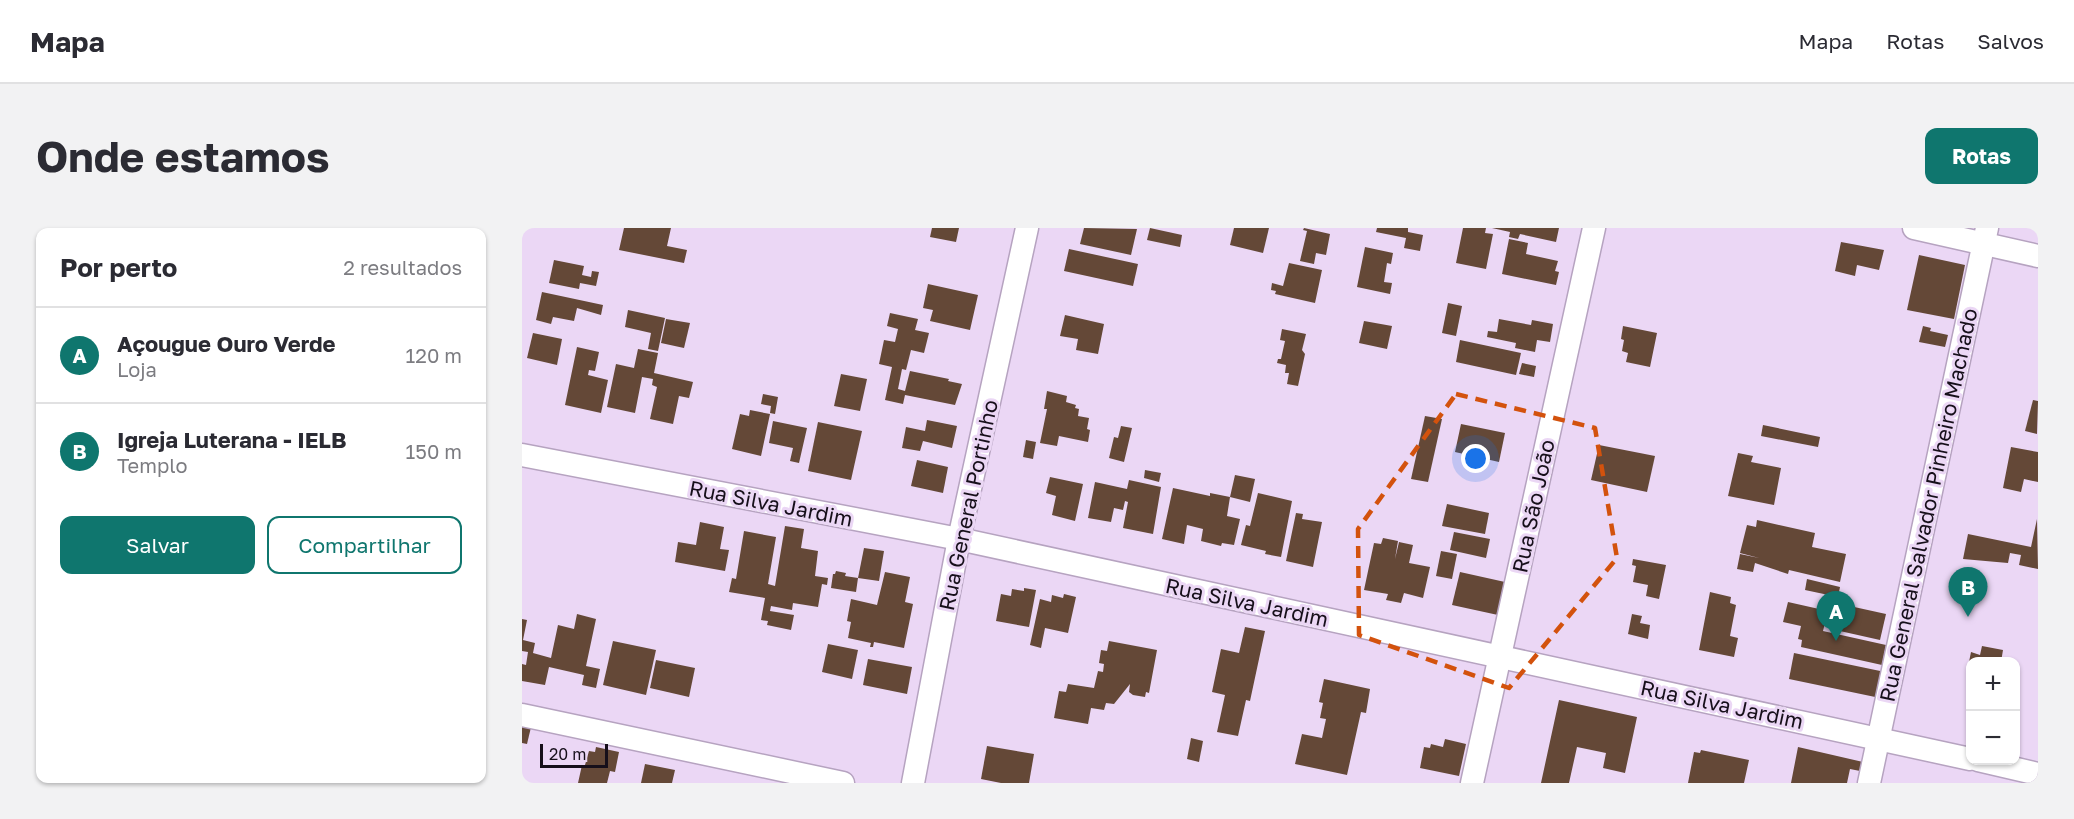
<!DOCTYPE html>
<html lang="pt">
<meta charset="utf-8">
<style>
body{margin:0;font-family:"Golos Text",sans-serif;background:#f2f2f3;color:#2b2b33}
.controls{position:absolute;right:18px;bottom:18px;display:grid;overflow:hidden;border-radius:12px;box-shadow:0 2px 4px #0004}
.controls button{width:54px;height:54px;display:grid;place-items:center;padding:0;border:0;border-bottom:2px solid #e1e1e2;background:#fff;color:#2b2b33;font:30px sans-serif}
.scale{position:absolute;left:18px;bottom:15px;width:68px;box-sizing:border-box;padding-left:6px;border:3px solid #160f1a;border-top:0;font-size:16px;line-height:21px;white-space:nowrap;color:#160f1a;-webkit-text-stroke:4px #ebd7f5;paint-order:stroke}
.you{position:absolute;left:954px;top:231px;width:21px;height:21px;margin:-15px;border:4px solid #fff;border-radius:50%;background:#1a73e8;box-shadow:0 0 0 9px #1a73e833}
.badge{display:grid;place-items:center;width:39px;height:39px;border-radius:50%;background:#0f766e;color:#fff;font-size:20px;font-weight:700}
.pin{position:absolute;translate:-50% -50px;filter:drop-shadow(0 2px 3px #0008)}
.pin::after{content:'';position:absolute;top:32px;width:21px;height:18px;background:inherit;clip-path:polygon(0 0,100% 0,50% 100%)}
.list{margin:0;padding:0;list-style:none}
h2{display:flex;justify-content:space-between;align-items:center;height:78px;margin:0;padding:0 24px;font-size:26px}
h2 small{font-size:20px;font-weight:400;color:#7c7c81}
.list li{display:grid;grid-template-columns:39px 1fr auto;gap:18px;align-items:center;box-sizing:border-box;height:96px;padding:0 24px;border-top:2px solid #e1e1e2}
.list b{display:block;font-size:22px;white-space:nowrap}
.list p{margin:0;font-size:20px;white-space:nowrap;color:#7c7c81}
.list em{font-size:20px;font-style:normal;color:#7c7c81}
.actions{display:flex;gap:12px;padding:18px 24px}
.actions a{flex:1;padding:14px 0;border:2px solid #0f766e;border-radius:12px;text-align:center;font-size:21px;color:#0f766e}
.actions .main{background:#0f766e;color:#fff}
.map{position:relative;flex:none;width:1516px;height:555px;overflow:hidden;border-radius:12px}
header{display:flex;align-items:center;gap:36px;box-sizing:border-box;height:84px;padding:0 30px;background:#fff;border-bottom:2px solid #e1e1e2}
header strong{font-size:28px}
nav{display:flex;gap:33px;margin-inline-start:auto;font-size:21px}
.intro{display:flex;align-items:center;justify-content:space-between;box-sizing:border-box;height:144px;padding:0 36px}
h1{margin:0;font-size:42px}
.button{padding:15px 27px;border-radius:12px;background:#0f766e;color:#fff;font-size:21px;font-weight:700}
main{display:flex;gap:36px;padding:0 36px}
aside{flex:1;background:#fff;border-radius:12px;box-shadow:0 2px 4px #0004}
.map>svg:first-child{display:block}
.building{fill:#644837}
.lines{fill:none;stroke-linecap:round;stroke-linejoin:round}
.minor-casing{stroke:#b6a3c0;stroke-width:25}
.minor{stroke:#fff;stroke-width:22}
.marked{fill:none;stroke:#d3520d;stroke-width:4.5;stroke-dasharray:12 8;stroke-linejoin:round}
.labels{text-anchor:middle;dominant-baseline:central;stroke-width:6;stroke-linejoin:round;paint-order:stroke}
.street-label{font-size:21px;fill:#160f1a;stroke:#ebd7f5}
</style>
<header>
<strong>Mapa</strong>
<nav><a>Mapa</a><a>Rotas</a><a>Salvos</a></nav>
</header>
<div class="intro"><h1>Onde estamos</h1><a class="button">Rotas</a></div>
<main>
<aside>
<h2>Por perto<small>2 resultados</small></h2>
<ul class="list">
<li><span class="badge">A</span><div><b>Açougue Ouro Verde</b><p>Loja</p></div><em>120 m</em></li>
<li><span class="badge">B</span><div><b>Igreja Luterana - IELB</b><p>Templo</p></div><em>150 m</em></li>
</ul>
<div class="actions"><a class="main">Salvar</a><a>Compartilhar</a></div>
</aside>
<div class="map">
<svg width="1516" height="555" viewBox="0 0 1516 555">
<rect width="100%" height="100%" fill="#ebd7f5"/>
<g class="building">
<polygon points="102,0 149,0 145,18 165,22 162,35 97,22"/>
<polygon points="410,0 437,0 434,14 408,9"/>
<polygon points="562,0 615,1 609,27 558,16"/>
<polygon points="628,0 660,7 658,19 625,12"/>
<polygon points="712,0 747,0 741,25 708,17"/>
<polygon points="782,0 808,6 804,27 794,25 792,36 778,33 785,3 781,2"/>
<polygon points="855,0 886,0 886,4 901,7 898,23 882,20 884,10 854,4"/>
<polygon points="941,0 964,0 963,5 971,6 964,41 934,35"/>
<polygon points="970,0 1037,0 1034,14 998,6 996,11 987,9 988,4"/>
<polygon points="987,11 1006,15 1004,26 1036,33 1033,43 1037,44 1034,57 980,46"/>
<polygon points="1319,14 1362,22 1357,42 1335,37 1333,48 1313,43"/>
<polygon points="843,19 871,25 869,36 865,35 862,54 870,55 868,66 835,59"/>
<polygon points="547,21 616,36 611,58 542,43"/>
<polygon points="1397,27 1443,37 1432,91 1385,82"/>
<polygon points="32,32 62,38 60,47 69,49 70,43 77,44 74,58 58,55 57,61 27,55"/>
<polygon points="767,35 800,42 793,75 753,66 754,63 749,62 750,55 761,58"/>
<polygon points="406,56 456,67 448,102 408,93 411,82 401,80"/>
<polygon points="20,64 81,77 79,87 55,80 52,93 31,89 29,96 14,92"/>
<polygon points="926,75 940,78 934,108 920,105"/>
<polygon points="106,82 143,90 136,123 126,121 129,105 103,99"/>
<polygon points="368,85 396,91 393,102 407,105 402,125 389,122 384,142 380,141 376,161 383,163 388,143 427,151 426,153 440,156 433,177 383,167 381,176 363,172 370,139 357,136 362,112 373,114 376,101 365,98"/>
<polygon points="543,87 582,96 576,126 554,122 556,111 538,108"/>
<polygon points="144,91 168,95 162,120 139,115"/>
<polygon points="977,91 1009,97 1010,92 1031,96 1028,114 1015,112 1013,124 993,120 994,115 965,109 966,103 975,104"/>
<polygon points="842,93 870,98 865,121 837,115"/>
<polygon points="1101,98 1135,105 1128,139 1104,134 1106,125 1100,123 1102,112 1099,111"/>
<polygon points="1401,98 1409,100 1408,103 1426,107 1423,119 1397,114"/>
<polygon points="760,101 784,106 780,122 783,126 776,158 765,156 767,145 763,145 764,137 755,135 756,131 759,131 763,113 758,112"/>
<polygon points="11,105 40,111 35,137 5,130"/>
<polygon points="938,112 999,125 994,147 934,134"/>
<polygon points="55,119 77,124 73,143 67,142 66,147 86,152 79,185 43,177"/>
<polygon points="116,121 136,125 132,145 171,154 167,170 157,168 151,196 128,191 135,159 130,157 131,151 120,149 113,185 85,179 94,136 112,140"/>
<polygon points="1000,135 1014,138 1012,149 997,146"/>
<polygon points="319,146 345,151 338,183 312,178"/>
<polygon points="525,163 545,168 544,174 554,177 553,180 557,181 556,188 567,190 565,201 568,202 566,214 537,208 535,218 518,215 525,181 522,181"/>
<polygon points="241,166 256,169 253,186 248,185 249,178 239,176"/>
<polygon points="1511,172 1516,173 1515,206 1503,203"/>
<polygon points="228,182 248,186 239,228 210,221 218,186 227,188"/>
<polygon points="903,188 920,191 906,254 889,251"/>
<polygon points="405,192 435,198 430,220 401,213 398,223 380,220 384,199 403,203"/>
<polygon points="251,193 285,200 277,235 268,233 271,220 247,215"/>
<polygon points="296,194 340,203 329,252 286,243"/>
<polygon points="939,196 983,205 977,234 933,224"/>
<polygon points="1241,197 1298,209 1296,219 1239,208"/>
<polygon points="599,198 610,200 602,234 587,230 592,209 596,210"/>
<polygon points="504,212 514,214 511,231 501,229"/>
<polygon points="1077,217 1133,228 1125,264 1069,252"/>
<polygon points="1489,219 1516,224 1516,254 1502,251 1499,264 1481,260"/>
<polygon points="1216,225 1231,228 1229,234 1259,240 1252,277 1206,268"/>
<polygon points="395,232 426,239 421,265 389,258"/>
<polygon points="623,242 639,245 637,254 622,250"/>
<polygon points="713,247 733,251 728,274 708,269"/>
<polygon points="528,249 561,256 553,293 530,287 534,268 524,265"/>
<polygon points="607,252 639,259 631,306 601,300 606,274 603,273 601,282 592,280 589,294 566,290 573,254 605,261"/>
<polygon points="651,260 688,268 688,265 708,269 705,288 718,291 712,317 700,315 699,318 679,313 681,301 665,297 662,316 640,311"/>
<polygon points="736,265 770,273 759,329 743,326 744,323 719,317 724,297 728,298"/>
<polygon points="925,276 967,285 963,306 920,298"/>
<polygon points="774,285 781,286 780,291 800,294 791,339 764,333"/>
<polygon points="1515,291 1516,341 1497,337 1499,327 1488,325 1486,335 1441,331 1446,306 1509,319"/>
<polygon points="1235,292 1293,305 1290,319 1324,326 1318,354 1267,342 1266,346 1233,335 1231,344 1215,341 1218,326 1237,330 1218,325 1225,297 1234,299"/>
<polygon points="178,294 202,299 198,321 207,322 203,343 153,334 156,314 174,317"/>
<polygon points="263,298 282,301 279,320 296,323 293,348 306,350 305,357 300,356 296,379 271,375 270,382 249,378 248,383 272,387 269,402 245,397 246,393 239,392 243,370 207,364 210,350 214,351 222,303 254,309 246,356 253,358"/>
<polygon points="932,304 968,311 964,330 928,322"/>
<polygon points="861,310 876,313 873,331 877,314 891,317 887,335 908,339 901,370 882,365 879,375 864,372 866,366 842,362 852,315 859,316"/>
<polygon points="342,320 362,323 357,353 336,350"/>
<polygon points="919,323 935,326 930,351 914,348"/>
<polygon points="1111,331 1144,337 1137,371 1124,368 1126,357 1111,354 1114,338 1110,337"/>
<polygon points="314,343 324,345 323,348 336,350 334,364 309,360 311,346 313,346"/>
<polygon points="363,344 388,349 383,374 391,376 382,420 352,414 351,419 348,419 349,415 326,410 329,394 325,393 329,371 355,377"/>
<polygon points="938,344 983,354 976,387 930,377"/>
<polygon points="1285,351 1318,359 1316,369 1283,362"/>
<polygon points="502,360 514,362 507,399 474,393 479,366 489,368 490,361 502,363"/>
<polygon points="1188,364 1209,369 1208,375 1214,377 1208,408 1216,410 1212,429 1177,422"/>
<polygon points="542,366 554,369 546,405 523,400 519,420 508,417 518,371 529,374 530,367 541,370"/>
<polygon points="1266,374 1306,383 1301,403 1364,417 1360,437 1279,419 1280,412 1276,411 1279,398 1261,394"/>
<polygon points="1314,375 1364,386 1358,412 1309,401"/>
<polygon points="55,386 74,391 64,438 78,441 74,460 60,457 62,447 27,439 23,457 0,453 0,436 4,437 6,424 0,423 0,391 5,392 1,412 13,415 11,425 29,430 36,397 52,401"/>
<polygon points="1110,386 1120,388 1118,395 1128,397 1126,411 1106,406"/>
<polygon points="723,399 743,403 728,473 724,472 716,508 695,504 703,467 690,464 699,421 717,425"/>
<polygon points="91,413 134,422 124,467 81,457"/>
<polygon points="587,413 635,422 627,465 624,464 623,469 611,467 607,464 608,456 592,476 584,475 582,482 569,480 566,496 532,490 537,463 544,464 546,456 572,460 576,443 581,444 582,436 577,435 579,422 585,423"/>
<polygon points="306,416 336,422 330,451 300,444"/>
<polygon points="1460,418 1481,422 1479,434 1448,434 1448,439 1446,439 1449,424 1458,427"/>
<polygon points="1272,425 1363,444 1358,470 1267,451"/>
<polygon points="346,431 390,439 385,466 341,457"/>
<polygon points="134,432 173,440 167,469 128,460"/>
<polygon points="802,451 848,461 844,485 839,484 825,547 773,536 780,506 800,510 804,491 798,490 801,475 797,474"/>
<polygon points="1037,472 1115,489 1103,545 1081,540 1084,525 1055,519 1047,555 1019,555"/>
<polygon points="0,493 10,495 5,516 0,515"/>
<polygon points="669,510 681,513 677,534 665,531"/>
<polygon points="923,511 944,516 937,548 898,540 902,519 908,520 909,516 921,519"/>
<polygon points="465,518 512,526 507,555 479,555 459,551"/>
<polygon points="74,519 97,524 93,544 88,543 85,555 56,555 60,537 63,537 67,523 73,524"/>
<polygon points="1276,519 1341,534 1338,543 1328,541 1325,555 1269,555"/>
<polygon points="1179,522 1227,532 1222,555 1166,555 1172,524 1178,525"/>
<polygon points="123,536 153,542 150,555 119,555"/>
</g>
<g class="lines">
<g class="minor-casing">
<g id="minor">
<polyline points="1392,0 1516,28"/>
<polyline points="0,227 437,311 1448,531"/>
<polyline points="0,487 321,555"/>
<polyline points="1456,532 1516,546"/>
<polyline points="391,555 437,311 505,0"/>
<polyline points="950,555 1072,0"/>
<polyline points="1347,555 1465,0"/>
</g>
</g>
<use href="#minor" class="minor"/>
</g>
<path class="marked" d="M934,166L1073,200L1095,330L987,460L837,407L836,301Z"/>
<g class="labels">
<g class="street-label">
<text transform="translate(249 275) rotate(11)">Rua Silva Jardim</text>
<text transform="translate(446 277) rotate(-78)">Rua General Portinho</text>
<text transform="translate(1406 277) rotate(-78)">Rua General Salvador Pinheiro Machado</text>
<text transform="translate(1011 278) rotate(-78)">Rua São João</text>
<text transform="translate(725 374) rotate(12)">Rua Silva Jardim</text>
<text transform="translate(1200 476) rotate(12)">Rua Silva Jardim</text>
</g>
</g>
</svg>
<div class="controls">
<button>+</button>
<button>−</button>
</div>
<div class="scale">20 m</div>
<div class="you"></div>
<div class="pin badge" style="left:1314px;top:413px">A</div>
<div class="pin badge" style="left:1446px;top:389px">B</div>
</div>
</main>
